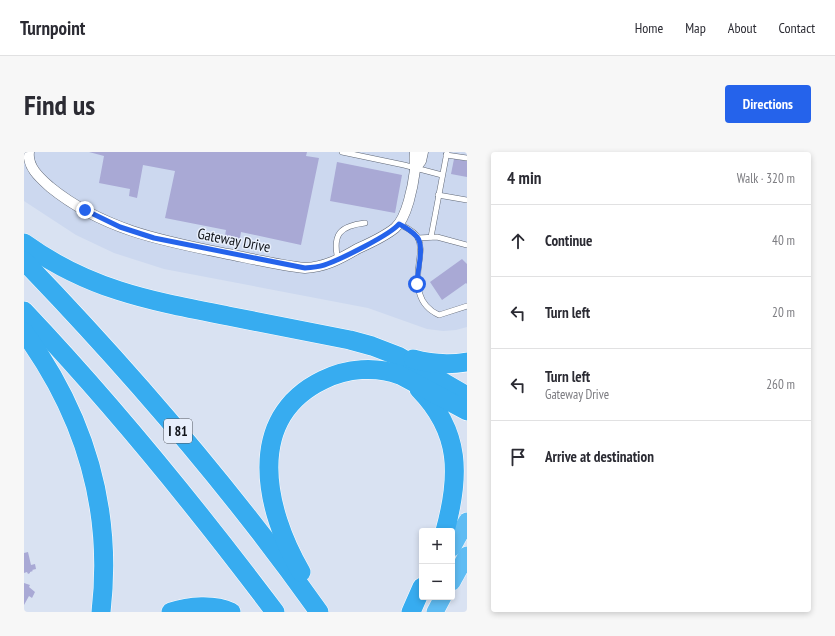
<!DOCTYPE html>
<meta charset="utf-8">
<style>
body{margin:0;font-family:"PT Sans Narrow",sans-serif;background:#f7f7f7;color:#2b2b33}
.controls{position:absolute;right:12px;bottom:12px;display:grid;overflow:hidden;border-radius:4px;box-shadow:0 2px 6px #0003}
.controls button{width:36px;height:36px;display:grid;place-items:center;padding:0;border:0;border-bottom:1px solid #e1e1e2;background:#fff;color:#2b2b33;font:20px sans-serif}
.stop{position:absolute;width:12px;height:12px;margin:-9px;border:3px solid #2563eb;border-radius:50%;background:#fff}
.stop.end{background:#2563eb;border-color:#fff;box-shadow:0 1px 4px #0008}
.list{margin:0;padding:0;list-style:none}
h2{display:flex;justify-content:space-between;align-items:center;height:52px;margin:0;padding:0 16px;font-size:17px}
h2 small{font-size:13px;font-weight:400;color:#7c7c81}
.list li{display:grid;grid-template-columns:26px 1fr auto;gap:12px;align-items:center;box-sizing:border-box;height:72px;padding:0 16px;border-top:1px solid #e1e1e2}
.list b{display:block;font-size:15px;white-space:nowrap}
.list p{margin:0;font-size:13px;white-space:nowrap;color:#7c7c81}
.list em{font-size:13px;font-style:normal;color:#7c7c81}
.icon{flex:none;width:22px;height:22px;fill:none;stroke:currentColor;stroke-width:2;stroke-linecap:round;stroke-linejoin:round}
.map{position:relative;flex:none;width:443px;height:460px;overflow:hidden;border-radius:4px}
header{display:flex;align-items:center;gap:24px;box-sizing:border-box;height:56px;padding:0 20px;background:#fff;border-bottom:1px solid #e1e1e2}
header strong{font-size:19px}
nav{display:flex;gap:22px;margin-inline-start:auto;font-size:14px}
.intro{display:flex;align-items:center;justify-content:space-between;box-sizing:border-box;height:96px;padding:0 24px}
h1{margin:0;font-size:28px}
.button{padding:10px 18px;border-radius:4px;background:#2563eb;color:#fff;font-size:14px;font-weight:700}
main{display:flex;gap:24px;padding:0 24px}
aside{flex:1;background:#fff;border-radius:4px;box-shadow:0 2px 6px #0003}
.map>svg:first-child{display:block}
.built{fill:#ccd8ef}
.building{fill:#a9a9d5}
.lines{fill:none;stroke-linecap:round;stroke-linejoin:round}
.service-casing{stroke:#606876;stroke-width:6}
.minor-casing{stroke:#606876;stroke-width:11}
.trunk-casing{stroke:#fff;stroke-width:18}
.motorway-casing{stroke:#fff;stroke-width:20}
.service{stroke:#fff;stroke-width:5}
.minor{stroke:#fff;stroke-width:10}
.trunk{stroke:#5fbcf3;stroke-width:17}
.motorway{stroke:#37acf0;stroke-width:19}
.route{stroke:#2563eb;stroke-width:5}
.labels{text-anchor:middle;dominant-baseline:central;stroke-width:3;stroke-linejoin:round;paint-order:stroke}
.shield{fill:#e8effc;stroke:#51555d;stroke-width:1}
.shield-label{font-size:14px;font-weight:bold;fill:#101319}
.street-label{font-size:15px;fill:#101319;stroke:#e8effc}
</style>
<header>
<strong>Turnpoint</strong>
<nav><a>Home</a><a>Map</a><a>About</a><a>Contact</a></nav>
</header>
<div class="intro"><h1>Find us</h1><a class="button">Directions</a></div>
<main>
<div class="map">
<svg width="443" height="460" viewBox="0 0 443 460">
<rect width="100%" height="100%" fill="#d9e2f2"/>
<polygon class="built" points="0,0 443,0 443,175 432,178 419,179 403,177 344,156 140,117 90,101 52,83 0,49"/>
<g class="building">
<polygon points="65,0 283,0 282,4 295,6 277,93 217,80 215,92 200,89 202,78 141,66 151,19 119,13 113,46 105,44 106,37 75,31 80,4"/>
<polygon points="430,7 443,9 443,25 427,22"/>
<polygon points="313,10 378,23 371,61 306,49"/>
<polygon points="438,107 443,112 443,132 442,131 418,148 406,130"/>
<polygon points="4,400 7,413 11,412 12,417 8,418 9,419 6,420 6,421 4,422 3,420 0,421 0,401"/>
<polygon points="0,431 6,433 5,435 11,440 8,446 5,444 0,453"/>
</g>
<g class="lines">
<g class="service-casing">
<g id="service">
<polyline points="318,0 380,13 418,23"/>
<polyline points="422,3 443,6"/>
<polyline points="414,43 443,48"/>
<path d="M375,72C381,75 391,79 394,86C398,94 396,103 395,111C392,133 393,153 415,163L443,154"/>
<polyline points="407,85 423,0"/>
<polyline points="394,86 413,85 443,93"/>
<path d="M314,108C308,82 316,74 341,71"/>
</g>
</g>
<g class="minor-casing">
<g id="minor">
<path d="M5,0C3,15 16,26 26,35C79,78 139,89 204,102C229,107 255,113 281,116C301,115 316,107 333,97C346,91 360,85 371,76C383,66 389,34 391,18C391,12 390,6 391,0"/>
<polyline points="391,17 397,9 399,0"/>
</g>
</g>
<g class="trunk-casing">
<g id="trunk">
<polyline points="428,396 443,369"/>
<polyline points="428,430 443,403"/>
<polyline points="411,460 419,445"/>
</g>
</g>
<g class="motorway-casing">
<g id="motorway">
<path d="M0,91C65,138 127,149 204,164C245,172 286,180 326,188L348,194L374,204L443,244"/>
<path d="M0,109C106,219 206,335 295,460"/>
<path d="M0,159C90,254 172,355 251,460"/>
<path d="M0,180C61,264 89,357 77,460"/>
<path d="M389,207C407,212 425,213 443,210"/>
<path d="M395,237C437,280 436,324 421,379"/>
<path d="M277,420C241,358 220,266 299,228C323,216 352,214 376,223L443,259"/>
<path d="M147,460C165,454 190,452 207,460"/>
<polyline points="387,460 398,435"/>
</g>
</g>
<use href="#service" class="service"/>
<use href="#minor" class="minor"/>
<use href="#trunk" class="trunk"/>
<use href="#motorway" class="motorway"/>
</g>
<g class="lines">
<path class="route" d="M61,58L96,75L130,86L281,116C289,115 296,115 303,112C317,107 366,83 375,72C381,75 388,79 393,85C401,94 393,119 393,132"/>
</g>
<g class="labels">
<rect class="shield" x="140" y="267" width="28" height="24" rx="3"/>
<g class="shield-label">
<text x="154" y="279">I 81</text>
</g>
<g class="street-label">
<text transform="translate(210 88) rotate(11)">Gateway Drive</text>
</g>
</g>
</svg>
<div class="controls">
<button>+</button>
<button>−</button>
</div>
<div class="stop" style="left:393px;top:132px"></div>
<div class="stop end" style="left:61px;top:58px"></div>
</div>
<aside>
<h2>4 min<small>Walk · 320 m</small></h2>
<ul class="list">
<li><svg class="icon" aria-label="ahead" viewBox="0 0 24 24"><path d="M12 20V5M6 11l6-6 6 6"/></svg><div><b>Continue</b></div><em>40 m</em></li>
<li><svg class="icon" aria-label="left" viewBox="0 0 24 24"><path d="M17 20v-9H6M10 6l-5 5 5 5"/></svg><div><b>Turn left</b></div><em>20 m</em></li>
<li><svg class="icon" aria-label="left" viewBox="0 0 24 24"><path d="M17 20v-9H6M10 6l-5 5 5 5"/></svg><div><b>Turn left</b><p>Gateway Drive</p></div><em>260 m</em></li>
<li><svg class="icon" aria-label="arrive" viewBox="0 0 24 24"><path d="M6 21V4h12l-3 4 3 4H6"/></svg><div><b>Arrive at destination</b></div></li>
</ul>
</aside>
</main>
